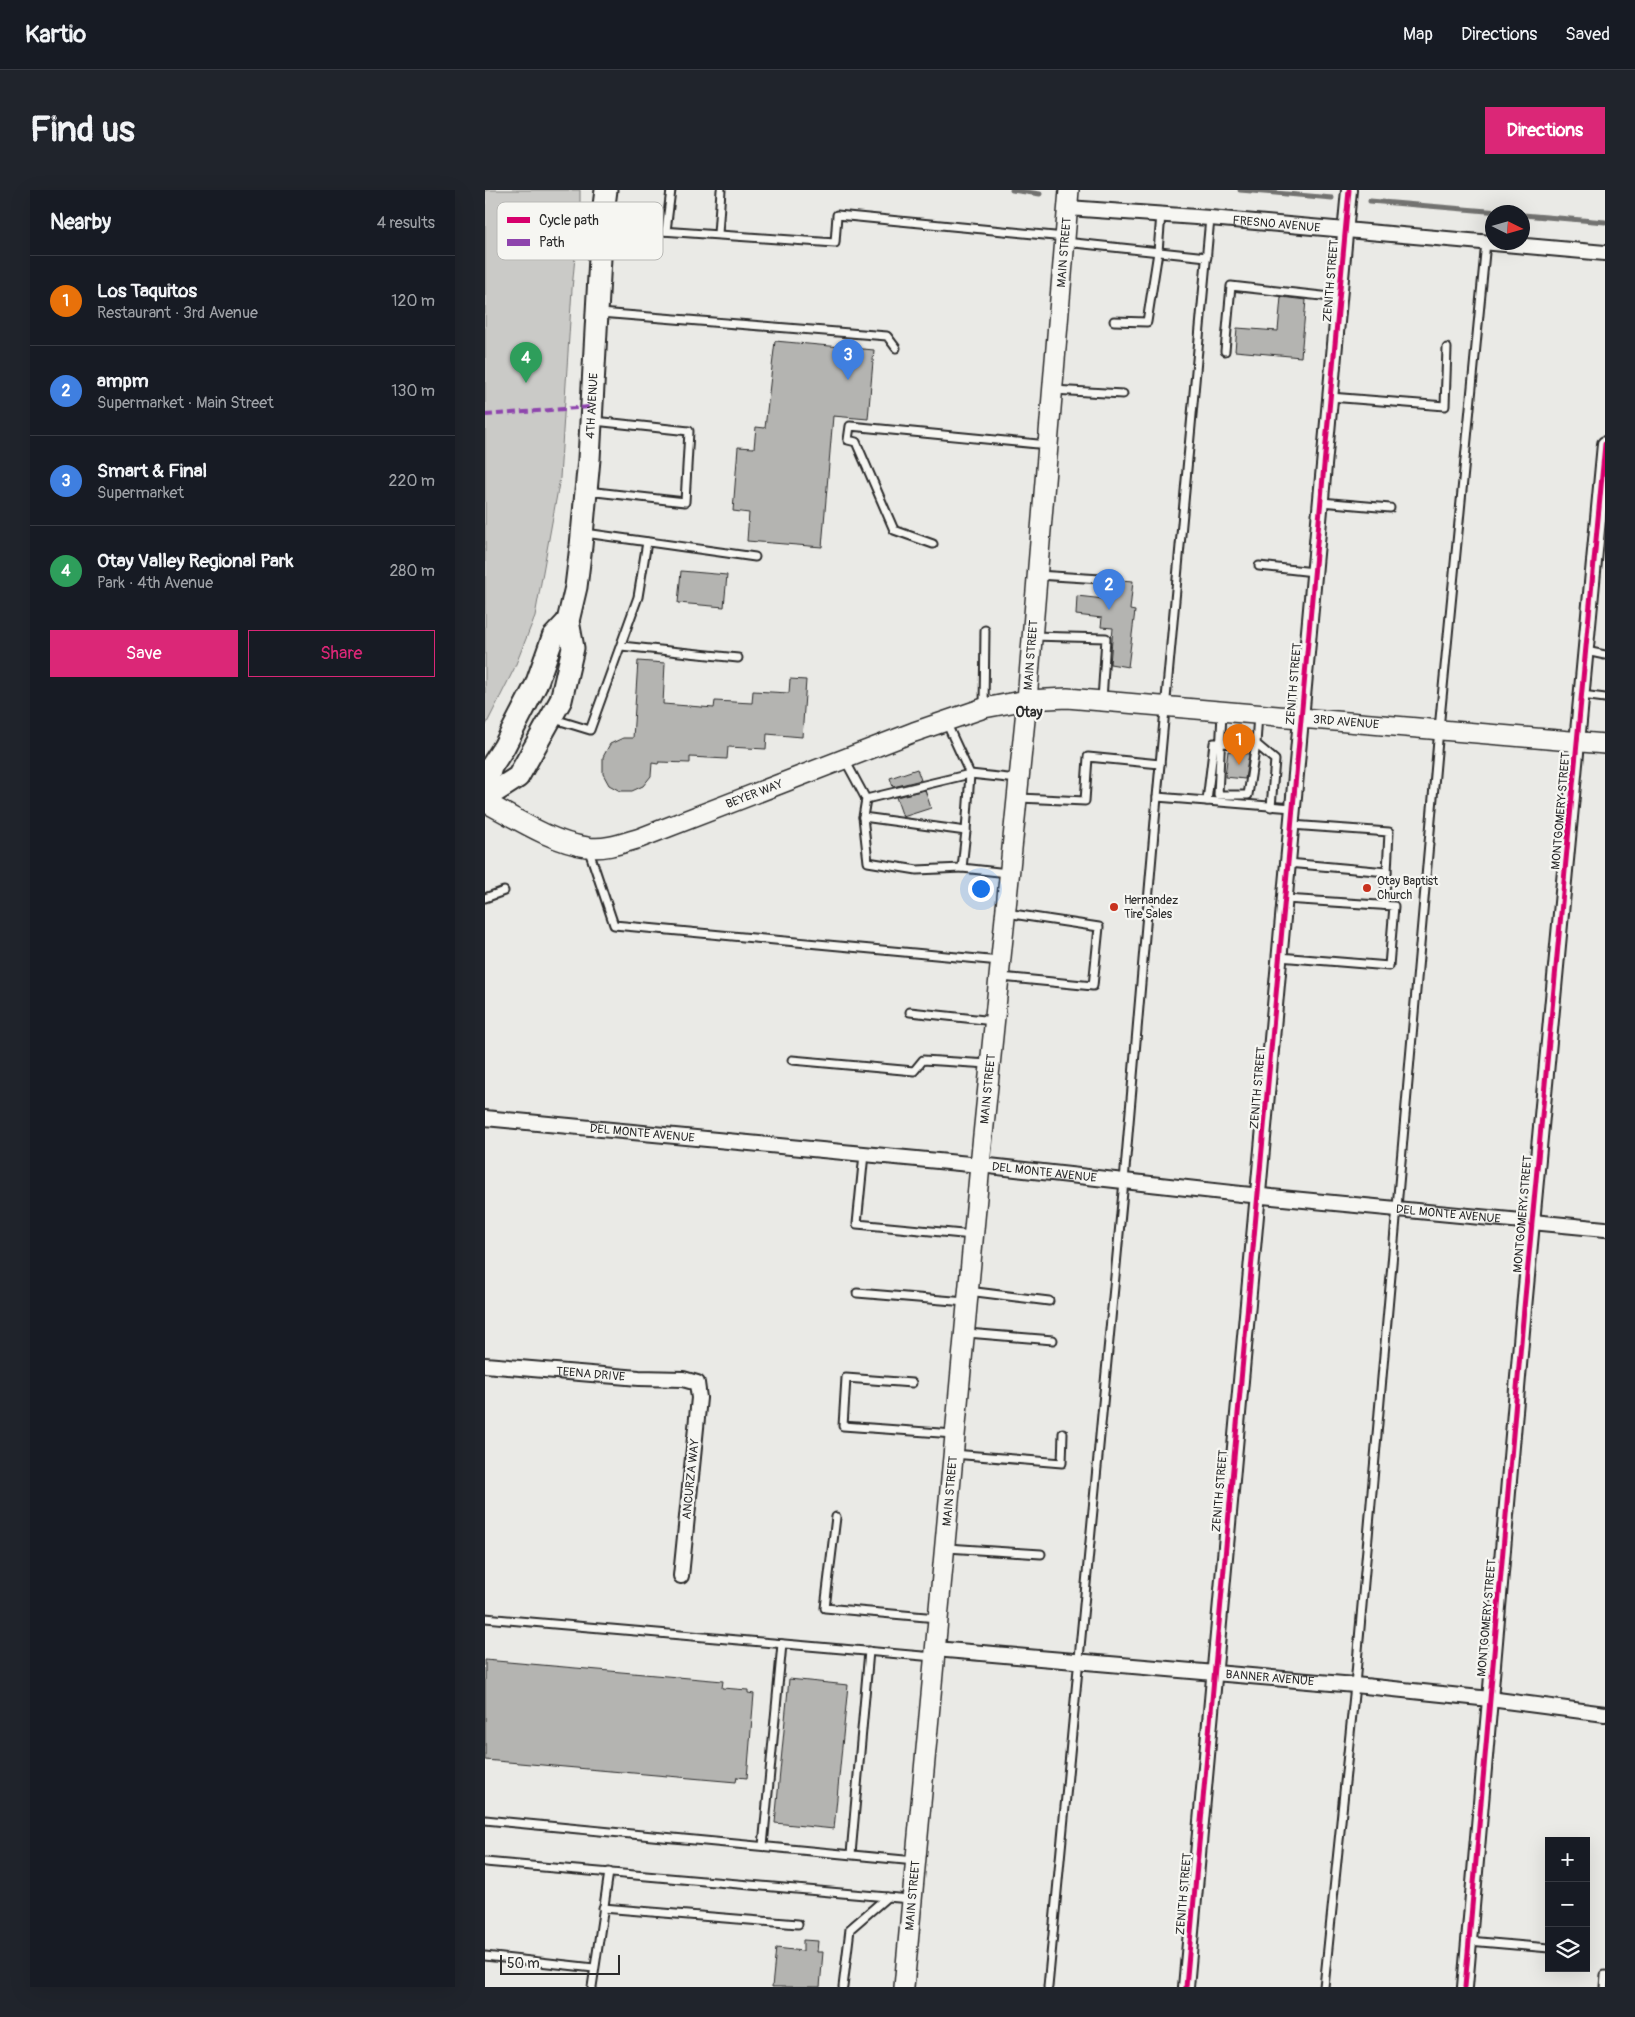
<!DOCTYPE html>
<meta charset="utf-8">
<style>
body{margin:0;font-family:Pangolin,sans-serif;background:#20242c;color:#f1f3f6}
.controls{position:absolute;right:15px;bottom:15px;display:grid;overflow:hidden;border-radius:0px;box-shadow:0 5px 20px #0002}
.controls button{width:45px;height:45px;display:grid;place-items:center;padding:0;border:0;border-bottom:1px solid #363941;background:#171b24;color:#f1f3f6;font:25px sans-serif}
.compass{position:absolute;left:1000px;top:15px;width:45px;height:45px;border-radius:50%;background:#171b24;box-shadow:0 5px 20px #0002;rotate:95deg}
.scale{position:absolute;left:15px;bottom:12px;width:120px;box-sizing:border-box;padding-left:5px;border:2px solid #2b2b2b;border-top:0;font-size:14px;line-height:18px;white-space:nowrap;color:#2b2b2b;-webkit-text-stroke:4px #f6f6f2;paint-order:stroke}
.you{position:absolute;left:495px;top:698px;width:18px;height:18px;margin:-12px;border:4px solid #fff;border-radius:50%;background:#1a73e8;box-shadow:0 0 0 8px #1a73e833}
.badge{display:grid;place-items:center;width:32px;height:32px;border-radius:50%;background:#db2777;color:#fff;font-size:16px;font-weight:700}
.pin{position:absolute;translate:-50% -41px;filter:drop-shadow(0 1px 2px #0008)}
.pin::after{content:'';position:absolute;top:26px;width:18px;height:15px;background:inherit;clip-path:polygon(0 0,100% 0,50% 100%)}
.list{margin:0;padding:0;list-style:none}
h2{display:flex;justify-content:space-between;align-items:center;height:65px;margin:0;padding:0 20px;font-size:21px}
h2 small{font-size:16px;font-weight:400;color:#9ea1a6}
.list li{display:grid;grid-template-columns:32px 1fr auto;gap:15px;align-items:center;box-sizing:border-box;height:90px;padding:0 20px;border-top:1px solid #363941}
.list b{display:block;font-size:19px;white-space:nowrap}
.list p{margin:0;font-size:16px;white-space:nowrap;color:#9ea1a6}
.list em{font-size:16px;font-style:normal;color:#9ea1a6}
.actions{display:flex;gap:10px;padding:15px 20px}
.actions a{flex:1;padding:11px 0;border:1px solid #db2777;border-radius:0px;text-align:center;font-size:18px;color:#db2777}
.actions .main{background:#db2777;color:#fff}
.icon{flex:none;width:28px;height:28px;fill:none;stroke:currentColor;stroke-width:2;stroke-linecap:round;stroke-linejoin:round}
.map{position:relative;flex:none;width:1120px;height:1797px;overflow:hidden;border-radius:0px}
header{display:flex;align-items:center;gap:30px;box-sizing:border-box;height:70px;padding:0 25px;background:#171b24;border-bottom:1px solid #363941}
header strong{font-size:24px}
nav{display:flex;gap:28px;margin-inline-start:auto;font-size:18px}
.intro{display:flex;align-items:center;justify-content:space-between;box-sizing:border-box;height:120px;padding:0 30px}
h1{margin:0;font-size:35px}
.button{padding:12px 22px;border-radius:0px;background:#db2777;color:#fff;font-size:18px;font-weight:700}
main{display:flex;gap:30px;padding:0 30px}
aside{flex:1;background:#171b24;border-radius:0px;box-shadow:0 5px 20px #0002}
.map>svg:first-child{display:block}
.green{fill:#cacac7;stroke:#7a7a79}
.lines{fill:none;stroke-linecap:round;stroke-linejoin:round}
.stream{stroke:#727270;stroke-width:5}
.building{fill:#b4b4b1;stroke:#2b2b2b}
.service-casing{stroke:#2b2b2b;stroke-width:11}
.minor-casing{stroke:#2b2b2b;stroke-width:18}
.secondary-casing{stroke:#2b2b2b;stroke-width:22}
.primary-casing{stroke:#2b2b2b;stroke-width:25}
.service{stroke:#f6f6f2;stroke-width:7}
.minor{stroke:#f6f6f2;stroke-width:14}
.secondary{stroke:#f6f6f2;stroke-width:19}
.primary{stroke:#f6f6f2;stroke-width:21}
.quiet{stroke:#8e44ad;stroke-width:4;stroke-dasharray:8 4;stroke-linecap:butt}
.cycleway-casing{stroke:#f6f6f2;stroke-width:8}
.cycleway{stroke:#d6006c;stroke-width:5}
.poi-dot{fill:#c8321e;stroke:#f6f6f2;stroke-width:2}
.labels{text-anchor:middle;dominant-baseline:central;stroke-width:4.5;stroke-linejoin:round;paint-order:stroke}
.street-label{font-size:12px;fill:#2b2b2b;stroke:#f6f6f2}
.poi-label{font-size:12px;fill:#2b2b2b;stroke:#f6f6f2;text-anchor:start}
.neighbourhood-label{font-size:14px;font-weight:bold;fill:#2b2b2b;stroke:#f6f6f2}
.key{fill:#f6f6f2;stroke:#b9b9b6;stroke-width:1}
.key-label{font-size:14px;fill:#2b2b2b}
</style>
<header>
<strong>Kartio</strong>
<nav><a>Map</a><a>Directions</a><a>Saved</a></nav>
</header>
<div class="intro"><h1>Find us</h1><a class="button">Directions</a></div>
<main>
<aside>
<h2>Nearby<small>4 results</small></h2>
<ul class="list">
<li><span class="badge" style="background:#e8710a">1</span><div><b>Los Taquitos</b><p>Restaurant · 3rd Avenue</p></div><em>120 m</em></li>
<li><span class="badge" style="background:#3f7fe0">2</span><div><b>ampm</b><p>Supermarket · Main Street</p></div><em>130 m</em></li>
<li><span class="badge" style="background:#3f7fe0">3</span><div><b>Smart &amp; Final</b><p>Supermarket</p></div><em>220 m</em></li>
<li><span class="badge" style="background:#2e9e5b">4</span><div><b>Otay Valley Regional Park</b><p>Park · 4th Avenue</p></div><em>280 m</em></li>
</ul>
<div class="actions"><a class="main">Save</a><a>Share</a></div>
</aside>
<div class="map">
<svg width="1120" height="1797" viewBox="0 0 1120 1797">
<rect width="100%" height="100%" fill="#eaeae6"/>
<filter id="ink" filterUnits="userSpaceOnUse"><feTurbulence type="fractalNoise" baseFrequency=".02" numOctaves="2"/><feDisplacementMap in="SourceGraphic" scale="10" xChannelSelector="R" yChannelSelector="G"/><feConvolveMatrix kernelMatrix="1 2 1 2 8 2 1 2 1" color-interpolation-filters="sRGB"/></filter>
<g filter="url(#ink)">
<polygon class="green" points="0,0 95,0 95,13 87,99 75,288 50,426 29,479 0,537"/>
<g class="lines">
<g class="stream">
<polyline points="527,0 555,4"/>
<polyline points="755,0 847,8"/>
<polyline points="885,11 1014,22"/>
<polyline points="1038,25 1120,32"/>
</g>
</g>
<g class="building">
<polygon points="796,107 821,110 816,167 750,161 752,138 793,141"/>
<polygon points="290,151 389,160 383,229 348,226 337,357 262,351 264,323 248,321 253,257 269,258 271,237 280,238"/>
<polygon points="196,381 242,385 239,417 193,413"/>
<polygon points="621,389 648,391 645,420 650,421 643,477 625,474 628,438 616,437 617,428 591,425 592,406 619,409"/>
<polygon points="153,471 180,473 178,514 229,518 230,511 267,513 268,501 304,503 305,489 321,490 317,547 282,544 281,559 243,557 242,569 205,567 205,573 174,572 173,574 167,573 166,586 158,596 147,601 135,601 124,595 118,584 118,567 125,554 138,548 148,548"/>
<polygon points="743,561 764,564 760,589 740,587"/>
<polygon points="432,579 436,590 408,597 405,588"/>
<polygon points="440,600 446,618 418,627 411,607"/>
<polygon points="0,1470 238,1491 237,1498 263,1500 263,1503 269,1504 262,1588 252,1587 251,1592 0,1570"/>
<polygon points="304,1489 363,1495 349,1639 290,1633"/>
<polygon points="318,1750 333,1751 332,1762 338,1762 335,1797 287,1797 291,1758 318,1761"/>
</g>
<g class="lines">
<g class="service-casing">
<g id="service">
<polyline points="119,37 350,53 352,25 580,47"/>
<polyline points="181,41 186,0"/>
<polyline points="233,44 236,0"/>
<polyline points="580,52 722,67"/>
<polyline points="115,123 402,146 411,158"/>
<polyline points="629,131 662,132 673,62 676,24"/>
<polyline points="740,161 746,96 855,108"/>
<polyline points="568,200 638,204"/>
<polyline points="845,207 960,216 962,158"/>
<polyline points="102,301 200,312 204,241 109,231"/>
<polyline points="836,312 905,318"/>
<polyline points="100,343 270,367"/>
<polyline points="448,354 409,340 371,252 363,250 365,236 563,255"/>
<polyline points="774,376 829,382"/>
<polyline points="552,385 616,389"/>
<polyline points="547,446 621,448 617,510"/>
<polyline points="136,456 253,468"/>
<polyline points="1101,461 1120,465"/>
<polyline points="1097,505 1120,508"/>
<polyline points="499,517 500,440"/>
<polyline points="773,524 771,554 790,570 786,617"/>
<polyline points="69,529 105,540 153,407 162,352"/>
<polyline points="461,532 485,584 481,641"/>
<polyline points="360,570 381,609 378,627 481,641 477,678 523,683"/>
<polyline points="672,607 808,618"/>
<polyline points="534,608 600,611 603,567 675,574"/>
<polyline points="381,609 485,584 533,589"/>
<polyline points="722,611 729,553 771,554 763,605 733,605 737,523"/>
<polyline points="378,627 383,672 432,680 477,678"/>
<polyline points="103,658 129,735 515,771"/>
<polyline points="803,673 902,682 904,642 806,635"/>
<polyline points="0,708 19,701"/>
<polyline points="899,715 902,682"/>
<polyline points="794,767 904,776 909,716 800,709"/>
<polyline points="516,787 608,796 614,737 521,723"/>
<polyline points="425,822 509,831"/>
<polyline points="307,870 429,881 438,870 504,874"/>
<polyline points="379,964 372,1034 488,1045"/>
<polyline points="483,1101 564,1111"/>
<polyline points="372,1103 481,1112"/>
<polyline points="482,1143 568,1150"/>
<polyline points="427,1193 361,1188 358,1236 469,1244"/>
<polyline points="468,1264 577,1273 578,1243"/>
<polyline points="351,1327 340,1418 452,1428"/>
<polyline points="462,1358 556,1364"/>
<polyline points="0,1428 449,1467"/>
<polyline points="0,1630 430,1671"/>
<polyline points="278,1656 297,1454"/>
<polyline points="366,1664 384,1461"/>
<polyline points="0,1672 425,1709"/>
<polyline points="118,1718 313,1734"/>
<polyline points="984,1751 1064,1758"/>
<polyline points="0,1766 109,1778"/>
<polyline points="107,1797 124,1682"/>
<polyline points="358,1797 365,1739 402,1707"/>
<polyline points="563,1797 639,991 672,607 725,28"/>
<polyline points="839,1797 870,1495 954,539 1001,52"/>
<polyline points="1119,1797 1120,1785"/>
</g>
</g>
<g class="minor-casing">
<g id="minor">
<path id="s1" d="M583,18L725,28L1120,63"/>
<path id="s2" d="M0,928L495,975L756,1004L1120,1039"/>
<path id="s3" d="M0,1175L154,1188L198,1189L212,1193L214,1208L196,1386"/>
<path id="s4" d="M450,1459L870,1495L1005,1509L1120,1524"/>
<polyline points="701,1797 864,0"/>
<polyline points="980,1797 1039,1118 1120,254"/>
</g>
</g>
<g class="secondary-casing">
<g id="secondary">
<path id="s5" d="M0,612C32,629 66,652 102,657C120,660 138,653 155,648L429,542L499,518L542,510L582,508L1120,554"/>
<path id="s6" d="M419,1797L495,975L542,510L584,0"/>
</g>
</g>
<g class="primary-casing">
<g id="primary">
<polyline points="0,599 6,577 19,557 51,495 68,447 83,431"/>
<path id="s7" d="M0,608L33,587L76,510L88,458L83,431L91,397L96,356L104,269L117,31L121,0"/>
</g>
</g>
<use href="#service" class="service"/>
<use href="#minor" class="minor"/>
<use href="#secondary" class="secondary"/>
<use href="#primary" class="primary"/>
<polyline class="quiet" points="0,225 105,217"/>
<g class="cycleway-casing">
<g id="cycleway">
<polyline points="701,1797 864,0"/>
<polyline points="980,1797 1039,1118 1120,254"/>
</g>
</g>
<use href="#cycleway" class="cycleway"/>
</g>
</g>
<g class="poi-dot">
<circle cx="882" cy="698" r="5"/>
<circle cx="629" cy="717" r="5"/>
</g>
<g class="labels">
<g class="street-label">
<text stroke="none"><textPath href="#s1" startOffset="209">FRESNO AVENUE</textPath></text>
<text stroke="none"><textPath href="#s6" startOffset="1742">MAIN STREET</textPath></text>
<text transform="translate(846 91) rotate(-85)">ZENITH STREET</text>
<text stroke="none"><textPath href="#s7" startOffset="425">4TH AVENUE</textPath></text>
<text stroke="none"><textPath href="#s6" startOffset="1338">MAIN STREET</textPath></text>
<text transform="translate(809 494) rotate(-85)">ZENITH STREET</text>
<text stroke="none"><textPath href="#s5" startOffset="898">3RD AVENUE</textPath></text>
<text stroke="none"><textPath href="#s5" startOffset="289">BEYER WAY</textPath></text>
<text transform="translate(1076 621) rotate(-85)">MONTGOMERY STREET</text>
<text transform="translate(773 898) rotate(-85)">ZENITH STREET</text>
<text stroke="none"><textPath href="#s6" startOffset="902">MAIN STREET</textPath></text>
<text stroke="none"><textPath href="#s2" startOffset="158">DEL MONTE AVENUE</textPath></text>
<text stroke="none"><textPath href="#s2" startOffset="562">DEL MONTE AVENUE</textPath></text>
<text stroke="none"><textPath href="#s2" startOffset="968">DEL MONTE AVENUE</textPath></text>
<text transform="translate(1038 1024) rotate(-85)">MONTGOMERY STREET</text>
<text stroke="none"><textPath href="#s3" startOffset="106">TEENA DRIVE</textPath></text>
<text transform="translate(206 1289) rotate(-84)">ANCURZA WAY</text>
<text transform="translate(735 1301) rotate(-85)">ZENITH STREET</text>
<text stroke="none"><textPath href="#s6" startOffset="498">MAIN STREET</textPath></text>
<text transform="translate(1002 1428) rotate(-85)">MONTGOMERY STREET</text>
<text stroke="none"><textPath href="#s4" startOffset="336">BANNER AVENUE</textPath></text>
<text transform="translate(699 1704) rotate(-85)">ZENITH STREET</text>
<text stroke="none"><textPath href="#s6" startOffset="92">MAIN STREET</textPath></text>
</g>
<g class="poi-label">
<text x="892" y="691">Otay Baptist<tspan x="892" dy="14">Church</tspan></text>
<text x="639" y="710">Hernandez<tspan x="639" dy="14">Tire Sales</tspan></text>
</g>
<g class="neighbourhood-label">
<text x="544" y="522">Otay</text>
</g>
</g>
<rect x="12" y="12" width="166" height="58" rx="8" class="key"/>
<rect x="22" y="27" width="23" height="6" fill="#d6006c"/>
<rect x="22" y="49" width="23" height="7" fill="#8e44ad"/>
<g class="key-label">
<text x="54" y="35">Cycle path</text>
<text x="54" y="57">Path</text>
</g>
</svg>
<div class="controls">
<button>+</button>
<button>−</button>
<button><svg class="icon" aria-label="layers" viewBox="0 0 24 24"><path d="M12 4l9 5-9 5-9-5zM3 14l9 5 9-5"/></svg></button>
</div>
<svg class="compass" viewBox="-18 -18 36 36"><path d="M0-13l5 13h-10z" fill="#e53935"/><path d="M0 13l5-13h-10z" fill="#9ea1a6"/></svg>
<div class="scale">50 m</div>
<div class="you"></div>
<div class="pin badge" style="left:754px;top:575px;background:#e8710a">1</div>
<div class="pin badge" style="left:624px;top:420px;background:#3f7fe0">2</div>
<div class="pin badge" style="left:363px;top:190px;background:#3f7fe0">3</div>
<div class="pin badge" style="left:41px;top:193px;background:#2e9e5b">4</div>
</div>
</main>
